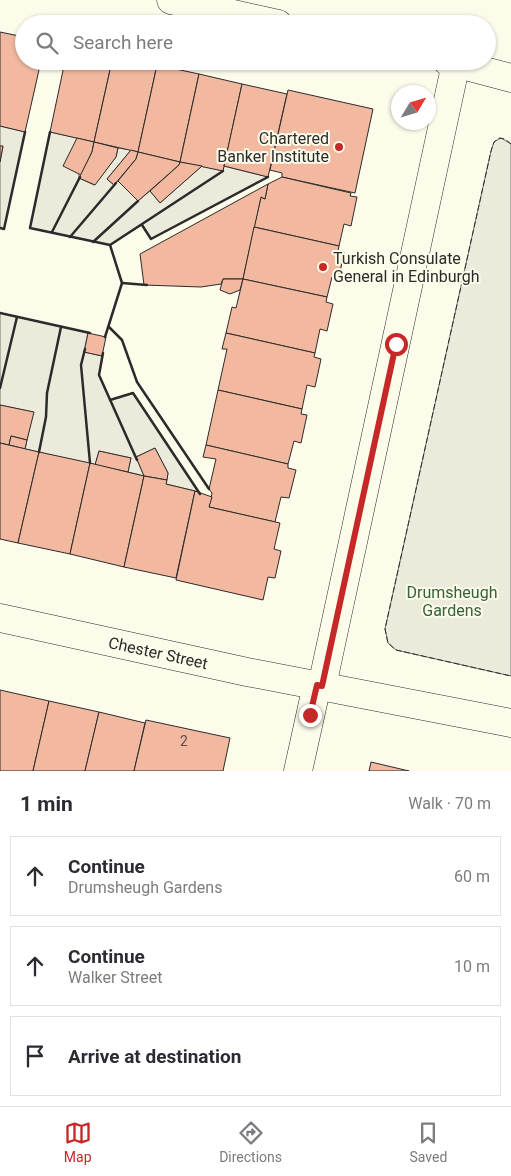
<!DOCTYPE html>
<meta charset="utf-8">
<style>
body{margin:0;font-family:Roboto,sans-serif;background:#f2f2f3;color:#2b2b33}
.compass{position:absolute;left:391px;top:85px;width:45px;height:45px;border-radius:50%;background:#fff;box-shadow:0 1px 4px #0004;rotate:52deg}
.stop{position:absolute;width:15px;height:15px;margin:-11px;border:4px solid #c62828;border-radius:50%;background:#fff}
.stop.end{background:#c62828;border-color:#fff;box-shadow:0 1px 5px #0008}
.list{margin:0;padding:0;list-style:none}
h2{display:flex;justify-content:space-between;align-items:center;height:65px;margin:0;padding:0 20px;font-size:21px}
h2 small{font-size:16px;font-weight:400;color:#7c7c81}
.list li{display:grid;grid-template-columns:32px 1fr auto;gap:15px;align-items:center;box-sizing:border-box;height:80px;margin:0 10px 10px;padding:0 10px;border:1px solid #e1e1e2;border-radius:0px}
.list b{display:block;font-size:19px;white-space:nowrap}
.list p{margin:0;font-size:16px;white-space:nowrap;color:#7c7c81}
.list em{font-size:16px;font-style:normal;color:#7c7c81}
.icon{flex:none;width:28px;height:28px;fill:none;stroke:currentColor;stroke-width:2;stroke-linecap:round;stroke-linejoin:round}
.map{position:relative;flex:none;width:511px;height:771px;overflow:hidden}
.search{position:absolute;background:#fff;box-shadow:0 1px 4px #0004;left:15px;right:15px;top:15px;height:55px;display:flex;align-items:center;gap:12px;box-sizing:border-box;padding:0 18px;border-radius:28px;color:#7c7c81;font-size:19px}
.sheet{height:335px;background:#fff}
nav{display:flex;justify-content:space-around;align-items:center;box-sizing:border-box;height:70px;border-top:1px solid #e1e1e2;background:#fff;font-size:14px;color:#7c7c81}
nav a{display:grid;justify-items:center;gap:2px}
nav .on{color:#c62828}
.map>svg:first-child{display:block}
.green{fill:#ecebdb;stroke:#74746e}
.building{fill:#f2b8a0;stroke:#2b2b2b}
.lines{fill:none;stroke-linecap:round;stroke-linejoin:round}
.minor-casing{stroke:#2b2b2b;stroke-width:29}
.tertiary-casing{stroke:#2b2b2b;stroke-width:29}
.minor{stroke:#fdfbea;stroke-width:28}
.tertiary{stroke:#fdfbea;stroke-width:28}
.fence{stroke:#2b2b2b;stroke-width:1;stroke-dasharray:6 2.5;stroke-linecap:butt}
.wall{stroke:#2b2b2b;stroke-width:2.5}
.route{stroke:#c62828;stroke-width:6}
.poi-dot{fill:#c62828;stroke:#fdfbea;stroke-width:2}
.labels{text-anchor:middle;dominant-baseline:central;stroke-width:4;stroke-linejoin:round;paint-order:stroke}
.number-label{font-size:14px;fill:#5d4e48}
.poi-label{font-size:16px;fill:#2b2b2b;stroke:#fdfbea;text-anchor:end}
.park-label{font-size:16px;fill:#34623c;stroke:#fdfbea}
.street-label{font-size:16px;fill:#2b2b2b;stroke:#fdfbea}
</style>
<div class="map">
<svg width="511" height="771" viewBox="0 0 511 771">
<rect width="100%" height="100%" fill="#fdfbea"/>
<g class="green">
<polygon points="0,126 25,132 4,229 0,228 0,162 3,147 0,146"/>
<polygon points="50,132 77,138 79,178 94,185 116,157 118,148 131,150 107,179 114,185 118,181 138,201 150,191 160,203 202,166 223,171 224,166 268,177 151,239 142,225 110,245 30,228"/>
<polygon points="501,138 511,144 511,676 396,650 388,643 385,629 491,151 494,142"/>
<polygon points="0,313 88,333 84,352 102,356 99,375 110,400 133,393 201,495 195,491 166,484 168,473 155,448 136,457 144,476 128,472 131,458 99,451 95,465 25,449 33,412 0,405"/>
</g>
<g class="building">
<polygon points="0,32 24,37 24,61 41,61 25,132 0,126"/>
<polygon points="65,61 112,61 94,142 50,132"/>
<polygon points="112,61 140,61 157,65 138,152 94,142"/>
<polygon points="157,65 199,74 180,162 138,152"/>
<polygon points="199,74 242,84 223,171 180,162"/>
<polygon points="242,84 287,94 268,177 224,166"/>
<polygon points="288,90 373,109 355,193 282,177 282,173 270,170"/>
<polygon points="77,138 94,142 92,152 81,175 63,166"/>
<polygon points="94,142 118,148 116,157 95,185 79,178 92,152"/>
<polygon points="0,146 3,146 0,162"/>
<polygon points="131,150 138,152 136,159 114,185 107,179"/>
<polygon points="138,152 180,162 179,165 138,201 118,181 136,159"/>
<polygon points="180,162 202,166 160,203 150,191 179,165"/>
<polygon points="282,177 351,193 350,196 357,197 351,226 344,224 339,246 254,227 261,197 265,199 268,184"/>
<polygon points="268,184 265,199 261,197 243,279 223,279 221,284 201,287 144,285 140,254"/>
<polygon points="254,227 339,246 338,251 344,252 339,278 332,277 327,297 243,279"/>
<polygon points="223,279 243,279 240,290 230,294 220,290"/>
<polygon points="243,279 327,297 326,302 333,304 327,331 320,329 315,353 226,333 232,307 236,308"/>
<polygon points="88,333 106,337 102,356 84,352"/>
<polygon points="226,333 315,353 314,357 321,359 315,387 307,385 302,409 218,390 227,349 222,349"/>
<polygon points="218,390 302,409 301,414 307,415 301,443 294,441 288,464 206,445"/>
<polygon points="0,405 34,412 27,440 11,436 9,445 0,443"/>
<polygon points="11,436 27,440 25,449 9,445"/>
<polygon points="0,443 39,452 18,543 0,539"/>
<polygon points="206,445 288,464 288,468 296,470 289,498 281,497 275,522 209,507 212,493 209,489 216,459 203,457"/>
<polygon points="155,448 168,473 167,480 144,476 136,457"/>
<polygon points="99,451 131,458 128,472 95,465"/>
<polygon points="39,452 90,463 70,554 18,543"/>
<polygon points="90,463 144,476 124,567 70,554"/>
<polygon points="144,476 167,480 166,484 195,491 176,578 124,567"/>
<polygon points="195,491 212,497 209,507 280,523 274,549 281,551 275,578 268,577 263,600 176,580"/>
<polygon points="0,690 49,701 33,771 0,771"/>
<polygon points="49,701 99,712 85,771 33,771"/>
<polygon points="99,712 145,723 134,771 85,771"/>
<polygon points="146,720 230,738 223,771 134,771"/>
<polygon points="371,762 409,771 369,771"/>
</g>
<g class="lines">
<g class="minor-casing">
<g id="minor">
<polyline points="171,0 278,24"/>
<polyline points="447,61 511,78"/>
<polyline points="322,686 456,63"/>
<polyline points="298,771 317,685"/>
</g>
</g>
<g class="tertiary-casing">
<g id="tertiary">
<path id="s1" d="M0,618L247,672L511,723"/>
</g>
</g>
<use href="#minor" class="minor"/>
<use href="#tertiary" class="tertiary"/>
<polyline class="fence" points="511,144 505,139 499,138 494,142 491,151 385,629 388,643 396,650 511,676"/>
<g class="wall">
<polyline points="50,132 30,228 110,245 122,283 105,337"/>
<polyline points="142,225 151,239 268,177"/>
<polyline points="0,228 4,229 25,132"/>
<polyline points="52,232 80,177"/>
<polyline points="70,237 116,183"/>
<polyline points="93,242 138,201"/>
<polyline points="110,245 223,171"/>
<polyline points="122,283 147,285"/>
<polyline points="0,313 90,333"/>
<polyline points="109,327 122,340 137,382 209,489"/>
<polyline points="85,349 81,365 90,463"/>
<polyline points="103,353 99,375 137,460"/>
<polyline points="0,388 17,317"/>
<polyline points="110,400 133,393 200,494"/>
<polyline points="39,452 46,417 47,393 61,327"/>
</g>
</g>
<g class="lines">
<polyline class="route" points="310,715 317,685 322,686 396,344"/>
</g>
<g class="poi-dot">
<circle cx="339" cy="147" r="5"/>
<circle cx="323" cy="267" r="5"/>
</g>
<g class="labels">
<g class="number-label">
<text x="184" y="741">2</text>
</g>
<g class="poi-label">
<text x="329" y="138">Chartered<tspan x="329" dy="18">Banker Institute</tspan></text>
<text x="333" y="258" text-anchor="start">Turkish Consulate<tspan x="333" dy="18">General in Edinburgh</tspan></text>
</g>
<g class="park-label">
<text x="452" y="592">Drumsheugh<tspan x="452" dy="18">Gardens</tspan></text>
</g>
<g class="street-label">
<text stroke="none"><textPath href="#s1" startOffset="162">Chester Street</textPath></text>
</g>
</g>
</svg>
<svg class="compass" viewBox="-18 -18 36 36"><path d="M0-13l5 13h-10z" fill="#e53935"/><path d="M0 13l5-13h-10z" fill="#7c7c81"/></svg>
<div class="stop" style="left:396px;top:344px"></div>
<div class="stop end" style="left:310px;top:715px"></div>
<div class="search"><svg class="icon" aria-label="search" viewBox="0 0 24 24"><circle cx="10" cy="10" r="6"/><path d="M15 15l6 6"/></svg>Search here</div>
</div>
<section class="sheet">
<h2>1 min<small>Walk · 70 m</small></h2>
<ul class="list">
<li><svg class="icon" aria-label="ahead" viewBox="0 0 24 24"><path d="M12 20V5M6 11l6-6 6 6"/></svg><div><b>Continue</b><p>Drumsheugh Gardens</p></div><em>60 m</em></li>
<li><svg class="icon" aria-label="ahead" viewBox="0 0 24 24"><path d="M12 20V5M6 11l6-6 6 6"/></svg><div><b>Continue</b><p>Walker Street</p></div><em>10 m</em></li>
<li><svg class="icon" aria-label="arrive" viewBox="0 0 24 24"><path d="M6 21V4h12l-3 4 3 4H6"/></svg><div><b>Arrive at destination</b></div></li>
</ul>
</section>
<nav>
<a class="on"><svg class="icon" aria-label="map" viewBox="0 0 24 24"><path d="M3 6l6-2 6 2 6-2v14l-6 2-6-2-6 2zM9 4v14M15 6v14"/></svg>Map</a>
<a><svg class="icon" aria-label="directions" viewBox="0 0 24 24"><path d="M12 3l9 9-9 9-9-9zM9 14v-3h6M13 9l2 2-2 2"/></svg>Directions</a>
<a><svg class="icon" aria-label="saved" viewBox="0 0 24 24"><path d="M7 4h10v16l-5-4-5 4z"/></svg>Saved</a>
</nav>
